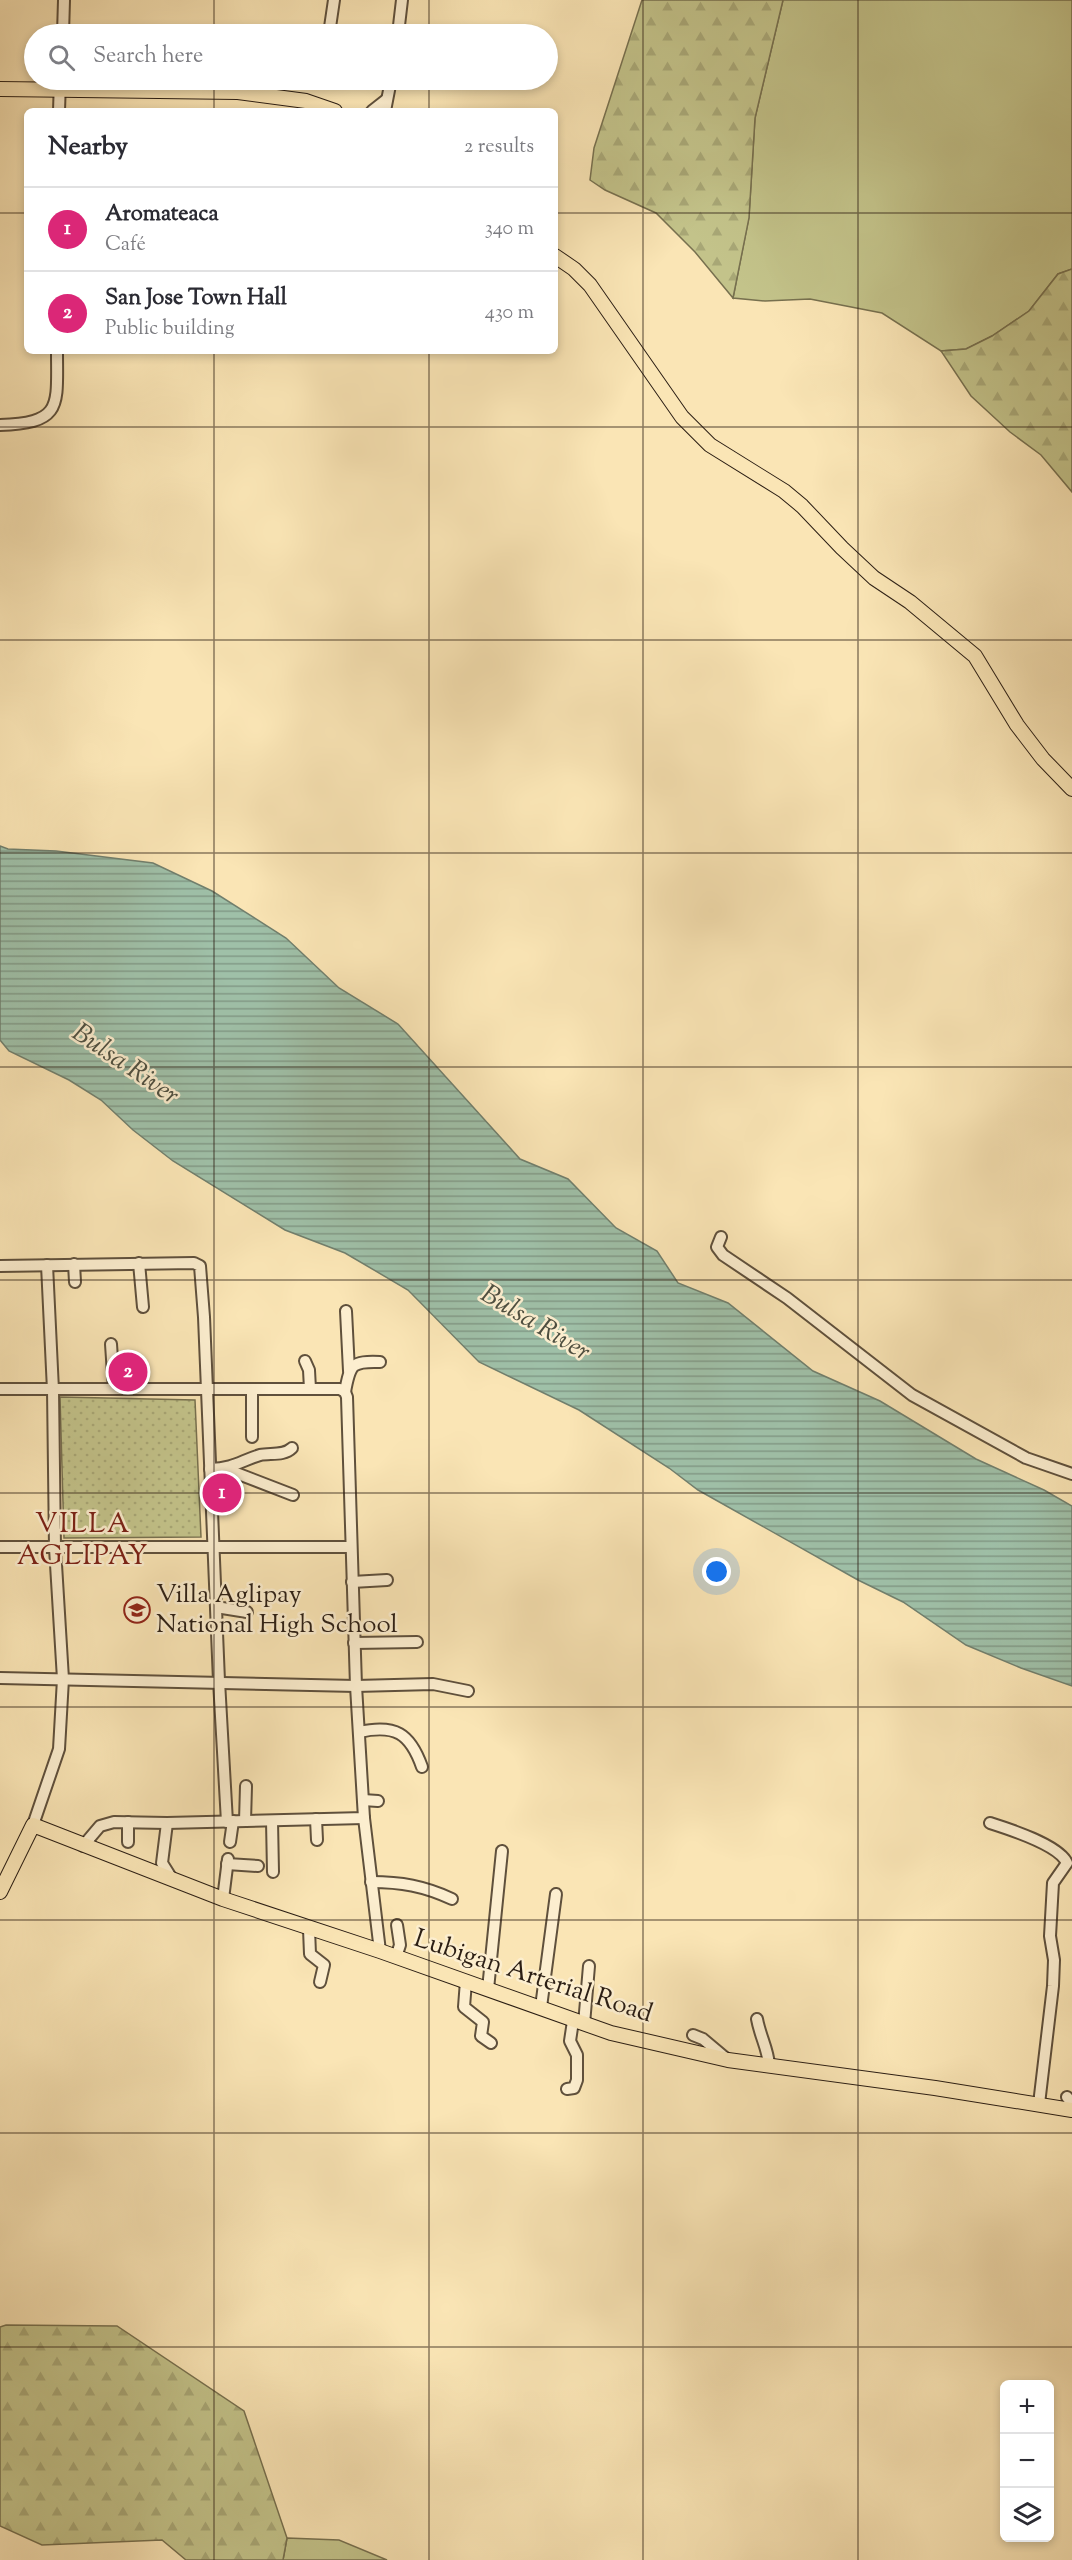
<!DOCTYPE html>
<meta charset="utf-8">
<style>
body{margin:0;font-family:"Sorts Mill Goudy",serif;background:#f7f7f7;color:#2b2b33}
.controls{position:absolute;right:18px;bottom:18px;display:grid;overflow:hidden;border-radius:9px;box-shadow:0 3px 9px #0003}
.controls button{width:54px;height:54px;display:grid;place-items:center;padding:0;border:0;border-bottom:2px solid #e1e1e2;background:#fff;color:#2b2b33;font:30px sans-serif}
.you{position:absolute;left:717px;top:1572px;width:21px;height:21px;margin:-15px;border:4px solid #fff;border-radius:50%;background:#1a73e8;box-shadow:0 0 0 9px #1a73e833}
.badge{display:grid;place-items:center;width:39px;height:39px;border-radius:50%;background:#db2777;color:#fff;font-size:20px;font-weight:700}
.pin{position:absolute;translate:-50% -50%;border:3px solid #fff;box-shadow:0 2px 6px #0006}
.list{margin:0;padding:0;list-style:none}
h2{display:flex;justify-content:space-between;align-items:center;height:78px;margin:0;padding:0 24px;font-size:26px}
h2 small{font-size:20px;font-weight:400;color:#7c7c81}
.list li{display:grid;grid-template-columns:39px 1fr auto;gap:18px;align-items:center;box-sizing:border-box;height:84px;padding:0 24px;border-top:2px solid #e1e1e2}
.list b{display:block;font-size:22px;white-space:nowrap}
.list p{margin:0;font-size:20px;white-space:nowrap;color:#7c7c81}
.list em{font-size:20px;font-style:normal;color:#7c7c81}
.icon{flex:none;width:33px;height:33px;fill:none;stroke:currentColor;stroke-width:2;stroke-linecap:round;stroke-linejoin:round}
.map{position:relative;flex:none;width:1072px;height:2560px;overflow:hidden}
.search{position:absolute;background:#fff;box-shadow:0 3px 9px #0003;left:24px;top:24px;width:534px;height:66px;display:flex;align-items:center;gap:15px;box-sizing:border-box;padding:0 21px;border-radius:33px;color:#7c7c81;font-size:22px}
.panel{position:absolute;background:#fff;box-shadow:0 3px 9px #0003;left:24px;top:108px;width:534px;height:246px;border-radius:9px}
.map>svg:first-child{display:block}
.grass{fill:#c3c38a;stroke:#77704f;stroke-width:1.5}
.forest{fill:url(#forest-firs);stroke:#77704f;stroke-width:1.5}
.park{fill:url(#park-dots);stroke:#77704f;stroke-width:1.5}
.water{fill:url(#water-rules);stroke:#717f6d;stroke-width:1.5}
.lines{fill:none;stroke-linecap:round;stroke-linejoin:round}
.minor-casing{stroke:#5f503c;stroke-width:14}
.major-casing{stroke:#2b1e14;stroke-width:16}
.minor{stroke:#fceecf;stroke-width:10}
.major{stroke:#fae5b5;stroke-width:14}
.grid{fill:none;stroke:#2b1e14;stroke-width:1.5;stroke-opacity:0.55}
.labels{text-anchor:middle;dominant-baseline:central;stroke-width:5;stroke-linejoin:round;paint-order:stroke}
.poi-label{font-size:26px;fill:#2b1e14;stroke:#fceecf;text-anchor:start}
.street-label{font-size:26px;fill:#2b1e14;stroke:#fceecf}
.water-label{font-size:27px;font-style:italic;fill:#4e4f40;stroke:#fceecf}
.quarter-label{font-size:28px;letter-spacing:1.5px;fill:#7a1f14;stroke:#fceecf}
</style>
<div class="map">
<svg width="1072" height="2560" viewBox="0 0 1072 2560">
<defs>
<pattern id="forest-firs" width="22" height="20" patternUnits="userSpaceOnUse" patternTransform="scale(1.5)"><rect width="22" height="20" fill="#c3c38a"/><path d="M5 1l3.5 6h-7zM16 11l3.5 6h-7z" fill="#a8a776"/></pattern>
<pattern id="park-dots" width="8" height="8" patternUnits="userSpaceOnUse" patternTransform="scale(1.5)"><rect width="8" height="8" fill="#c3c38a"/><path d="M2 2h.1M6 6h.1" fill="none" stroke="#a8a776" stroke-width="1.8" stroke-linecap="round"/></pattern>
<pattern id="water-rules" width="6" height="5" patternUnits="userSpaceOnUse" patternTransform="scale(1.5)"><rect width="6" height="5" fill="#9fc0a8"/><path d="M0 2.5h6" fill="none" stroke="#829b88"/></pattern>
</defs>
<rect width="100%" height="100%" fill="#fae5b5"/>
<filter id="stains"><feTurbulence type="fractalNoise" baseFrequency=".00333" numOctaves="4"/><feColorMatrix values="0 0 0 0 .2 0 0 0 0 .09 0 0 0 0 .02 0 0 0 .5 -.17"/></filter>
<radialGradient id="worn" r=".72"><stop offset=".6" stop-color="#630" stop-opacity="0"/><stop offset="1" stop-color="#630" stop-opacity=".3"/></radialGradient>
<g class="grass">
<polygon points="783,0 1072,0 1072,269 1058,274 1029,311 992,336 966,349 941,351 882,313 810,299 765,301 733,298 749,217 755,118"/>
<polygon points="287,2538 339,2540 387,2560 283,2560"/>
</g>
<g class="forest">
<polygon points="642,0 783,0 755,118 749,218 733,298 695,252 656,213 605,190 590,180 594,148"/>
<polygon points="1072,269 1072,492 1041,455 1010,432 971,396 941,351 966,349 992,336 1029,311 1058,274"/>
<polygon points="6,2325 117,2326 244,2411 287,2538 283,2560 186,2560 162,2540 42,2545 0,2526 0,2327"/>
</g>
<polygon class="park" points="60,1397 195,1400 201,1537 64,1538"/>
<polygon class="water" points="0,846 8,849 56,851 153,863 212,891 286,938 339,988 398,1024 520,1159 568,1179 616,1228 657,1251 678,1283 728,1303 813,1371 880,1401 976,1459 1044,1490 1072,1506 1072,1686 1021,1668 966,1645 903,1602 858,1580 698,1490 669,1468 579,1410 479,1362 408,1290 345,1253 285,1230 173,1161 133,1130 101,1100 69,1080 9,1051 0,1040"/>
<g class="lines">
<g class="minor-casing">
<g id="minor">
<polyline points="63,34 64,0"/>
<polyline points="329,34 334,0"/>
<polyline points="398,34 402,0"/>
<polyline points="59,111 60,80"/>
<polyline points="372,111 386,100"/>
<polyline points="385,111 391,80"/>
<path d="M0,425C63,423 57,406 57,351"/>
<polyline points="721,1237 717,1247 723,1255 787,1298 912,1395 1026,1458 1072,1474"/>
<polyline points="139,1263 143,1307"/>
<polyline points="74,1264 75,1282"/>
<polyline points="0,1266 194,1263 200,1266 204,1317 219,1681 227,1822"/>
<polyline points="346,1311 349,1371"/>
<polyline points="111,1344 114,1389"/>
<polyline points="305,1361 309,1370 310,1389"/>
<polyline points="0,1389 340,1389 345,1392 347,1397 356,1686 364,1818 167,1823 114,1822 100,1826 83,1846"/>
<path d="M345,1392C350,1364 352,1361 380,1362"/>
<polyline points="252,1437 252,1389"/>
<polyline points="223,1468 293,1495"/>
<path d="M210,1469C235,1468 240,1461 260,1455C271,1453 284,1456 292,1448"/>
<polyline points="0,1547 351,1547"/>
<polyline points="352,1582 387,1580"/>
<polyline points="216,1607 247,1612"/>
<polyline points="354,1643 417,1642"/>
<polyline points="0,1678 356,1686 433,1684 468,1691"/>
<path d="M359,1732C395,1724 410,1733 422,1767"/>
<polyline points="363,1800 378,1801"/>
<polyline points="364,1818 380,1951"/>
<polyline points="316,1819 317,1840"/>
<polyline points="245,1821 246,1786"/>
<polyline points="272,1821 273,1872"/>
<polyline points="167,1823 162,1863 172,1879"/>
<path d="M990,1823C1009,1829 1059,1845 1067,1863L1053,1883L1050,1936L1054,1960L1053,1986L1039,2104"/>
<polyline points="33,1825 59,1749 63,1679 55,1548 53,1390 47,1265"/>
<polyline points="128,1842 128,1822"/>
<polyline points="230,1842 233,1821"/>
<polyline points="227,1864 258,1866"/>
<path d="M371,1882C401,1882 424,1886 452,1899"/>
<polyline points="223,1899 228,1859"/>
<polyline points="309,1929 310,1954 324,1965 320,1982"/>
<polyline points="396,1957 400,1945 397,1925"/>
<polyline points="466,1981 464,2007 483,2022 481,2036 491,2043"/>
<polyline points="488,1989 502,1851"/>
<polyline points="541,2007 556,1894"/>
<path d="M757,2019C760,2036 768,2049 769,2065"/>
<polyline points="584,2024 589,1966"/>
<polyline points="693,2035 703,2039 728,2060"/>
<polyline points="567,2089 574,2088 577,2080 577,2055 570,2041 573,2021"/>
<polyline points="1067,2097 1072,2103"/>
</g>
</g>
<g class="major-casing">
<g id="major">
<polyline points="0,89 238,92 306,101 335,111"/>
<polyline points="555,256 574,269 590,285 682,417 710,445 784,491 802,506 842,548 874,578 910,602 975,656 1017,725 1043,759 1072,789"/>
<polyline points="0,1892 33,1825 223,1899 380,1951 611,2033 728,2060 935,2088 1072,2110"/>
</g>
</g>
<use href="#minor" class="minor"/>
<use href="#major" class="major"/>
</g>
<path class="grid" d="M214,0V34M429,0V34M643,0V2560M858,0V2560M214,80V111M429,80V111M0,213H27M555,213H1072M214,351V2560M429,351V2560M0,427H1072M0,640H1072M0,853H1072M0,1067H1072M0,1280H1072M0,1493H1072M0,1707H1072M0,1920H1072M0,2133H1072M0,2347H1072"/>
<defs>
<g id="school-ring" transform="scale(1.35)"><circle r="9.5" fill="#fceecf" stroke="#8f2418" stroke-width="1.5"/><path d="M0-5L7-2L0 1L-7-2ZM-4 1L0 2.5L4 1V4Q0 6-4 4Z" fill="#8f2418"/></g>
</defs>
<g fill-rule="evenodd">
<use href="#school-ring" x="137" y="1610"/>
</g>
<g class="labels">
<g class="poi-label">
<text x="156" y="1595">Villa Aglipay<tspan x="156" dy="30">National High School</tspan></text>
</g>
<g class="street-label">
<text transform="translate(533 1977) rotate(18)">Lubigan Arterial Road</text>
</g>
<g class="water-label">
<text transform="translate(125 1065) rotate(34)">Bulsa River</text>
<text transform="translate(535 1324) rotate(31)">Bulsa River</text>
</g>
<g class="quarter-label">
<text x="83" y="1525">VILLA<tspan x="83" dy="32">AGLIPAY</tspan></text>
</g>
</g>
<rect width="100%" height="100%" filter="url(#stains)"/>
<rect width="100%" height="100%" fill="url(#worn)"/>
</svg>
<div class="controls">
<button>+</button>
<button>−</button>
<button><svg class="icon" aria-label="layers" viewBox="0 0 24 24"><path d="M12 4l9 5-9 5-9-5zM3 14l9 5 9-5"/></svg></button>
</div>
<div class="you"></div>
<div class="pin badge" style="left:222px;top:1493px">1</div>
<div class="pin badge" style="left:128px;top:1372px">2</div>
<div class="search"><svg class="icon" aria-label="search" viewBox="0 0 24 24"><circle cx="10" cy="10" r="6"/><path d="M15 15l6 6"/></svg>Search here</div>
<section class="panel">
<h2>Nearby<small>2 results</small></h2>
<ul class="list">
<li><span class="badge">1</span><div><b>Aromateaca</b><p>Café</p></div><em>340 m</em></li>
<li><span class="badge">2</span><div><b>San Jose Town Hall</b><p>Public building</p></div><em>430 m</em></li>
</ul>
</section>
</div>
